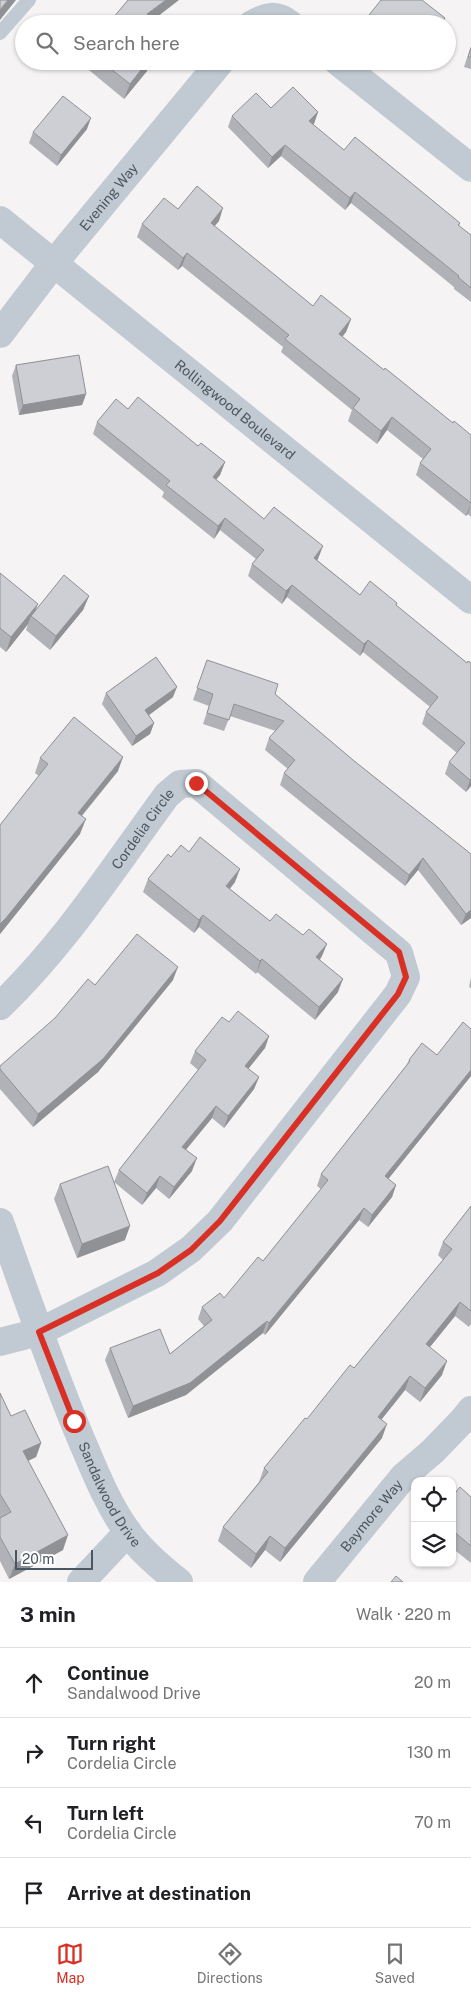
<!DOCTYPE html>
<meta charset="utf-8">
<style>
body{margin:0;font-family:"Public Sans",sans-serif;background:#f6f6f6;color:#202124}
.controls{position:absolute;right:15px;bottom:15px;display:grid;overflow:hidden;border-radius:10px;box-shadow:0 1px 4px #0004}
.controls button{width:45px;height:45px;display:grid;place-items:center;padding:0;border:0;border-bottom:1px solid #e0e0e0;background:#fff;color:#202124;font:25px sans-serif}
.scale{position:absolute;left:15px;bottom:12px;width:78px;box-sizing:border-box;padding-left:5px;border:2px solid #4a5661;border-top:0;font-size:14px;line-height:18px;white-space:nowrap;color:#4a5661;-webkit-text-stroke:4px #fff;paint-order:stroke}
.stop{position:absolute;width:15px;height:15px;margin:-11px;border:4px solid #d93025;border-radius:50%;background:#fff}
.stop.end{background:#d93025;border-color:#fff;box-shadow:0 1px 5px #0008}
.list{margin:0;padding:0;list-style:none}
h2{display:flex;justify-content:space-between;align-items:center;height:65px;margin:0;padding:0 20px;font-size:21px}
h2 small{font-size:16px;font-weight:400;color:#757577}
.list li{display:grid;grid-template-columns:32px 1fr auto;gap:15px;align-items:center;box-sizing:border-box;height:70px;padding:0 20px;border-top:1px solid #e0e0e0}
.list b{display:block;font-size:19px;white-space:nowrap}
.list p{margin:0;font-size:16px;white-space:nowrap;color:#757577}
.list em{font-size:16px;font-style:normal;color:#757577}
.icon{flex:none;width:28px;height:28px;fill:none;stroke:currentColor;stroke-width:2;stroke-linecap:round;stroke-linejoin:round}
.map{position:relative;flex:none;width:471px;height:1582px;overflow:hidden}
.search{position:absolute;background:#fff;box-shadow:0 1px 4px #0004;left:15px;right:15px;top:15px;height:55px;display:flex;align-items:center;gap:12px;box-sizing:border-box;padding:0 18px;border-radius:28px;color:#757577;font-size:19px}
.sheet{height:345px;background:#fff}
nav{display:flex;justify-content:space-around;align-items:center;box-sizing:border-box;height:70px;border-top:1px solid #e0e0e0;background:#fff;font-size:14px;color:#757577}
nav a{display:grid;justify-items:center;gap:2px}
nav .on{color:#d93025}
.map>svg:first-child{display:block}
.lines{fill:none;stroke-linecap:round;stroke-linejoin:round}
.service{stroke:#c1cad2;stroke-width:14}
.minor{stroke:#c1cad2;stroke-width:28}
.tertiary{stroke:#c1cad2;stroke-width:28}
.wall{fill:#b0b2b7}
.shaded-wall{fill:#909195}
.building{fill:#cdcfd5;stroke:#909195}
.route{stroke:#d93025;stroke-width:6}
.labels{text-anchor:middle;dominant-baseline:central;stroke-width:4;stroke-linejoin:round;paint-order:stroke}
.street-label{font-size:14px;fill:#4a5661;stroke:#fff}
</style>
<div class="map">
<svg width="471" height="1582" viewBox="0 0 471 1582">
<rect width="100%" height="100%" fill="#f5f3f3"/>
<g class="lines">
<polyline class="service" points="0,33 29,0"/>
<g class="minor">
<path d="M252,24C267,16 276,13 290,24"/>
<polyline points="337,61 471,168"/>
<path id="s1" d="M0,334L54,263L221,61"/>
<path id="s2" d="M0,1006C65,944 114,867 167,795L180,784L196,783L399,953L406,977L398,994L220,1221L191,1249L157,1273L39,1332L0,1342"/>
<path id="s3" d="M0,1222C26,1295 51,1368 81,1439C95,1471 107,1503 127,1531C141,1551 160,1567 179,1582"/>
<polyline points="81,1582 128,1532"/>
<path id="s4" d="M317,1582L404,1476L433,1451L463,1420L471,1410"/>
</g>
<path class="tertiary" id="s5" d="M0,220L471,600"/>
</g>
<g class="wall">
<polygon points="369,15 445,18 443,24 366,24"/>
<polygon points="471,46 471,69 464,67"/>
<polygon points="78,61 150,61 147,71 124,99"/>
<polygon points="271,108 318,112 313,125 344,150 460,223 459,226 471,235 471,302 454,289 454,287 351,203 345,210 281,156 268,168 228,127 232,116"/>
<polygon points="87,129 57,166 29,143 33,132"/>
<polygon points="178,209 219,221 214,226 313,306 351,319 346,332 342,337 384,370 453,423 471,435 471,517 468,514 466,516 416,475 420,463 423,459 387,430 377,444 348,421 352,410 281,352 283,347 182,266 178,270 137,237 142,224"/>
<polygon points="16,365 86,394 82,405 19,415 12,376"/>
<polygon points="128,409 198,446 225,462 220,475 216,480 264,519 318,559 317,560 360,595 397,603 396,606 467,663 471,786 466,792 445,774 449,762 457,753 422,724 426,712 430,707 363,652 360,656 287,597 282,604 248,576 252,564 256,559 220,530 214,539 162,497 164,492 93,434 97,422"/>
<polygon points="0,573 36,610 89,596 83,610 50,650 26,630 28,624 6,652 0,647"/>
<polygon points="207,660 275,694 353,760 471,854 471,918 461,925 418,870 405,886 280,785 284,773 288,769 265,750 269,738 276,731 230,716 224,731 203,724 209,706 193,700"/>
<polygon points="106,693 173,697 149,715 154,723 150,734 132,746 102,704"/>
<polygon points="40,758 118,771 82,816 80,834 0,934 0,825 39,776 35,773"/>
<polygon points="189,852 235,882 230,889 270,921 322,956 320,960 338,992 315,1020 257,972 256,974 199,927 194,933 143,892 148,879 171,857"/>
<polygon points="471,977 471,988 469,987"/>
<polygon points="173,980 98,1072 33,1127 0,1089 0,1066 95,985"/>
<polygon points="229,1022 269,1036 265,1048 248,1069 259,1077 254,1089 224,1128 212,1118 186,1150 192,1171 169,1199 156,1188 142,1205 114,1182 119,1170 198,1070 190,1063 195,1051"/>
<polygon points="471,1029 471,1076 388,1179 396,1185 392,1197 368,1227 359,1220 265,1335 263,1333 186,1395 128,1418 105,1360 110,1348 170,1354 204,1326 198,1319 202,1307 224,1298 263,1261 321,1189 317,1186 321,1174 406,1066 409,1060 437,1055"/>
<polygon points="60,1184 125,1240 77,1258 54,1199"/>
<polygon points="471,1206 471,1324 469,1327 455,1316 430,1347 442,1375 420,1402 405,1390 381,1420 382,1438 280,1562 265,1550 251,1568 218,1541 223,1527 259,1482 264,1468 307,1419 354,1368 443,1260 438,1255 443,1242"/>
<polygon points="0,1393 11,1416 41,1443 36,1457 28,1461 63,1550 9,1579 0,1561"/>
<polygon points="452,1497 471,1497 471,1563 452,1548"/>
</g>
<g class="shaded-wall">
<polygon points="8,0 16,0 0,20 0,10"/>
<polygon points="166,0 179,0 148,24 147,14"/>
<polygon points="148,61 150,61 147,71 124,99 130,84"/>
<polygon points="318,112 314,124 305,133 309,121"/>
<polygon points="91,118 87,129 57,166 61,155"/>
<polygon points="285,145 281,156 268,168 272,157"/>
<polygon points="355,192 351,203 345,210 350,198"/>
<polygon points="223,208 219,221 206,236 211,223"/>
<polygon points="187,253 182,266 178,270 183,258"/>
<polygon points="351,319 346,332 334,347 339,334"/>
<polygon points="86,394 82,405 19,415 23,405"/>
<polygon points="392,417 387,430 377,444 381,431"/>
<polygon points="225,462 220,475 208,489 213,477"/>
<polygon points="471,503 468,514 466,516"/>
<polygon points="225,518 220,530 214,539 218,526"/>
<polygon points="323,546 318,559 309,570 314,558"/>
<polygon points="292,585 287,597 282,604 286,591"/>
<polygon points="89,596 83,610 50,650 56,636"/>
<polygon points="38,604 33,617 31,616 28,624 6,652 11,637"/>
<polygon points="368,640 363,652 360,656 364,644"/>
<polygon points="177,687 173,697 141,721 145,710"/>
<polygon points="154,723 150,734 132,746 136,736"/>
<polygon points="123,757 118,771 72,827 78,813"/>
<polygon points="471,779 471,786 466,792 470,780"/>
<polygon points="86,819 80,834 0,934 0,924"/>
<polygon points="423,858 418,870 405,886 409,875"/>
<polygon points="240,869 235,882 222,898 226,886"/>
<polygon points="471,910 471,918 461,925 466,914"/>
<polygon points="203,915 199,927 194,933 199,920"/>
<polygon points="327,944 322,956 312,969 316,957"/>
<polygon points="262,959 257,972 256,974 260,961"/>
<polygon points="178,967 173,980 98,1072 33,1127 38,1114"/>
<polygon points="343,979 338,992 315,1020 319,1007"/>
<polygon points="269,1036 265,1048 241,1078 245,1066"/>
<polygon points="471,1070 471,1076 381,1188 385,1176"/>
<polygon points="259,1077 254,1089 224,1128 228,1116"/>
<polygon points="216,1106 212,1118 178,1159 182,1147"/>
<polygon points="197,1158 192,1171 169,1199 174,1187"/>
<polygon points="160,1176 156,1188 142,1205 147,1193"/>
<polygon points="396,1185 392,1197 368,1227 372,1215"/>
<polygon points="364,1208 359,1220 265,1335 269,1323"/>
<polygon points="130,1226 125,1240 77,1258 82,1244"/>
<polygon points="460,1302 455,1316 421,1358 426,1344"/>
<polygon points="267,1321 263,1333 186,1395 128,1418 133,1406"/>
<polygon points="447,1361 442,1375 420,1402 425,1388"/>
<polygon points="410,1376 405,1390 373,1430 378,1417"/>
<polygon points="387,1424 382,1438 280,1562 285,1548"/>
<polygon points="41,1443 36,1457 17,1466 23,1451"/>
<polygon points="68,1535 63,1550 9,1579 15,1564"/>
<polygon points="270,1536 265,1550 251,1568 256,1554"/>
</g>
<g class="building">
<polygon points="0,0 8,0 0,10"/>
<polygon points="128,0 166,0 147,14 157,22 155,24 108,24"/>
<polygon points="381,0 422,0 445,18 440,24 380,24 369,15"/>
<polygon points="98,19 104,24 94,24"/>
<polygon points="471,48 471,57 468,57"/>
<polygon points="101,61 148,61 130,84"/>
<polygon points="293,87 318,112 309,121 344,150 355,137 460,223 458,225 471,235 471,288 458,277 459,276 355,192 350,198 285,145 272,157 232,116 256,93 271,108"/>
<polygon points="63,96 91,118 61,155 33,132"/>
<polygon points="197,186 223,208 211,223 313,306 321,295 351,319 339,334 384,370 385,368 453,423 454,421 471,435 471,503 420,463 431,449 392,417 381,431 353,408 360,399 285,339 289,335 187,253 183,258 142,224 164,198 178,209"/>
<polygon points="79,355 86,394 23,405 16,365"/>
<polygon points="138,397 198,446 201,443 225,462 213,477 264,519 274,507 323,546 314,558 360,595 370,581 397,603 396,605 467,663 468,661 471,663 471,779 470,780 449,762 465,743 426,712 438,697 368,640 364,644 292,585 286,591 252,564 264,550 225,518 218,526 166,485 170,481 97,422 116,399 128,409"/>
<polygon points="0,573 38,604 11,637 0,628"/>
<polygon points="64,575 89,596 56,636 31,616"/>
<polygon points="156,657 177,687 145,710 154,723 136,736 106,693"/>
<polygon points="207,660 278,684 275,694 353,760 471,854 471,910 466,914 423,858 409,875 284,773 295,760 269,738 284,721 234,704 229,720 207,713 213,694 197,688"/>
<polygon points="74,717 123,757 78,813 86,819 6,918 0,924 0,825 48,764 40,758"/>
<polygon points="200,837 240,869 226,886 270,921 276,914 303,935 309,929 327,944 316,957 343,979 319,1007 262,959 260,961 203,915 199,920 148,879 168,854 171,857 181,845 189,852"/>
<polygon points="137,934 178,967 103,1059 38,1114 0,1069 0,1066 55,1018 88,979 95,985"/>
<polygon points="238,1011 269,1036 245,1066 259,1077 228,1116 216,1106 182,1147 197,1158 174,1187 160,1176 147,1193 119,1170 206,1060 195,1051 222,1017 229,1022"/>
<polygon points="463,1022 471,1029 471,1070 385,1176 396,1185 372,1215 364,1208 269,1323 267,1321 190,1383 133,1406 110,1348 160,1329 170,1354 212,1320 202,1307 220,1293 224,1298 258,1257 263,1261 328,1180 321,1174 410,1061 409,1060 422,1043 437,1055"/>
<polygon points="108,1166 130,1226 82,1244 60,1184"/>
<polygon points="471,1206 471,1311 460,1302 426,1344 447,1361 425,1388 410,1376 378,1417 387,1424 285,1548 270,1536 256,1554 223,1527 268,1472 264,1468 305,1418 307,1419 350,1365 354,1368 452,1249 443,1242"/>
<polygon points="0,1393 11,1416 25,1410 41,1443 23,1451 68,1535 15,1564 0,1537 0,1518 11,1512 0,1494"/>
<polygon points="460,1487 471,1497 471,1546 452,1530 452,1497"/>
<polygon points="396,1576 403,1582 391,1582"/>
</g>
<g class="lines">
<polyline class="route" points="74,1421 39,1332 158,1273 191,1250 220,1221 398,994 406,977 399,952 196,783"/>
</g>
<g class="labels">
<g class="street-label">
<text stroke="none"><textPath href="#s1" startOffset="175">Evening Way</textPath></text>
<text stroke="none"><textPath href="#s5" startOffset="302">Rollingwood Boulevard</textPath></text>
<text stroke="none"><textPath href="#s2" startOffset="228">Cordelia Circle</textPath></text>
<text stroke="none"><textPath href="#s3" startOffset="294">Sandalwood Drive</textPath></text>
<text stroke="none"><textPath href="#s4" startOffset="86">Baymore Way</textPath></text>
</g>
</g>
</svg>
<div class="controls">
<button><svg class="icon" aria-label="locate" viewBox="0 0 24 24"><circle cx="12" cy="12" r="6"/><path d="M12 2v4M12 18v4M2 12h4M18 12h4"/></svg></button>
<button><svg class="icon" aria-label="layers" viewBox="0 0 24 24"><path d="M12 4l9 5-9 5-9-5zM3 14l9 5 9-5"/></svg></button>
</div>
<div class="scale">20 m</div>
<div class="stop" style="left:74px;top:1421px"></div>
<div class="stop end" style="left:196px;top:783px"></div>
<div class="search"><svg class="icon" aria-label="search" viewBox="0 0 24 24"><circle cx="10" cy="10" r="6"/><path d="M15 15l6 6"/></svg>Search here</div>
</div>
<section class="sheet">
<h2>3 min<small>Walk · 220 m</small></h2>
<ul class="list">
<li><svg class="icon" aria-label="ahead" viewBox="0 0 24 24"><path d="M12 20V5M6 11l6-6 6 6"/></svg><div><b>Continue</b><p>Sandalwood Drive</p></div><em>20 m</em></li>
<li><svg class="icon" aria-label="right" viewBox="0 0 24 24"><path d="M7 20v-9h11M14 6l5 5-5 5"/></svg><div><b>Turn right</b><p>Cordelia Circle</p></div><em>130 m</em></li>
<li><svg class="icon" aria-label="left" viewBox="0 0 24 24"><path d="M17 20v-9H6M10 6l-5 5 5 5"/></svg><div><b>Turn left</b><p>Cordelia Circle</p></div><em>70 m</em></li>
<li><svg class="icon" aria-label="arrive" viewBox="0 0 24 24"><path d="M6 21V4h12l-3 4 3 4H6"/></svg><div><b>Arrive at destination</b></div></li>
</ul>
</section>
<nav>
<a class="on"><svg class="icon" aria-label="map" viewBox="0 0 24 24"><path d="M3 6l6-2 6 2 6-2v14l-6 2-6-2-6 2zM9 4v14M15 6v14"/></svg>Map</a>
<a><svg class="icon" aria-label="directions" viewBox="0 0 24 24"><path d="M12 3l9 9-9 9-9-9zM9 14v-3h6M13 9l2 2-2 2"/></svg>Directions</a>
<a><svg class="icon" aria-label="saved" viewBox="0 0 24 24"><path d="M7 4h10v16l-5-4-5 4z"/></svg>Saved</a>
</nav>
